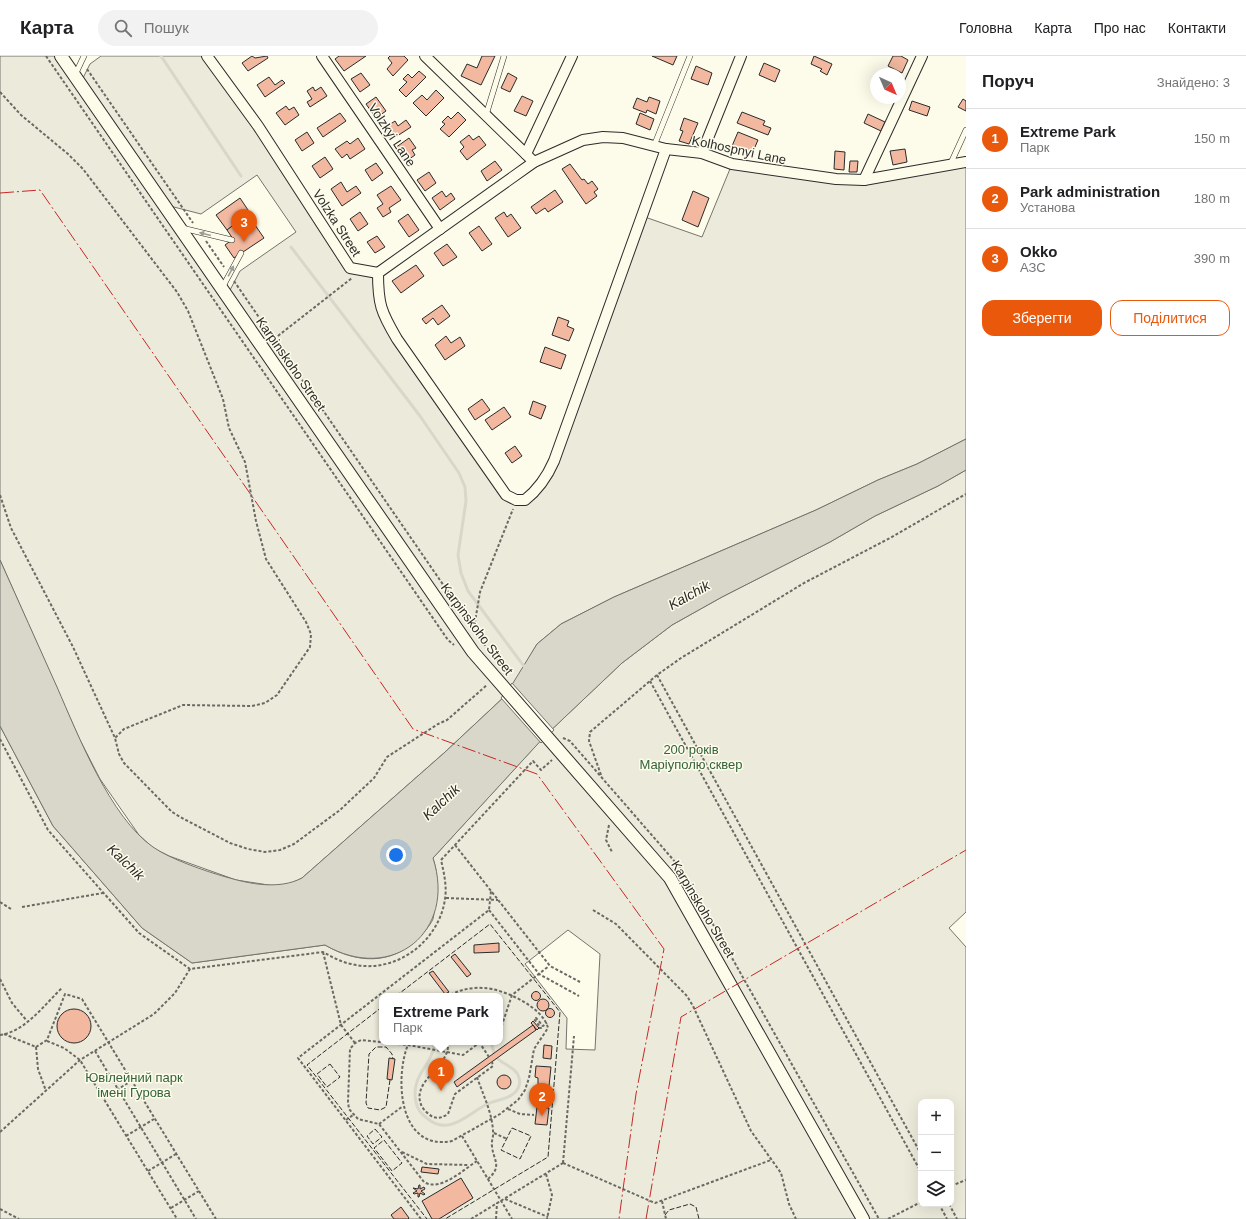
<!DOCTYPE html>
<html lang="uk">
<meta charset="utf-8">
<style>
body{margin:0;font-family:Arial,sans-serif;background:#f2f2f2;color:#202124}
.controls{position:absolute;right:12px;bottom:12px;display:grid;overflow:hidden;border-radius:8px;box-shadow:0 4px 16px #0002}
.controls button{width:36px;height:36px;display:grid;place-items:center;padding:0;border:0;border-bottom:1px solid #e0e0e0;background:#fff;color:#202124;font:20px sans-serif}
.compass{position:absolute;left:870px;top:12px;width:36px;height:36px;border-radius:50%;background:#fff;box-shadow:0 4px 16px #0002;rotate:136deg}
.you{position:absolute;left:396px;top:799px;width:14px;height:14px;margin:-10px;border:3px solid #fff;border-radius:50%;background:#1a73e8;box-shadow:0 0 0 6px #1a73e833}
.badge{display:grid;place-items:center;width:26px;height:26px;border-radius:50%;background:#ea580c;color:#fff;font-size:13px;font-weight:700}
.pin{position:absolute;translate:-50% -33px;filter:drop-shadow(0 1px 2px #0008)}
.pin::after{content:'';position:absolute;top:21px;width:14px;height:12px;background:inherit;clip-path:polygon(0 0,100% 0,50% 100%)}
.popup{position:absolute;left:379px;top:937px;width:124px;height:52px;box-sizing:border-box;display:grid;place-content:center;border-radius:8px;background:#fff;filter:drop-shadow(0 1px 3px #0005);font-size:13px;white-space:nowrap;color:#757577}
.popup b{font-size:15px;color:#202124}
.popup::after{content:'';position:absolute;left:50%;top:100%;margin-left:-8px;border:8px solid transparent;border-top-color:#fff}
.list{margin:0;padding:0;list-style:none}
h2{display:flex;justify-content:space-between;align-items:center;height:52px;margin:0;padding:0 16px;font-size:17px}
h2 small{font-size:13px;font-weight:400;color:#757577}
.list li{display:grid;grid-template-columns:26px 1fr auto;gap:12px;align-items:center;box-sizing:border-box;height:60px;padding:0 16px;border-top:1px solid #e0e0e0}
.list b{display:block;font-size:15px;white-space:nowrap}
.list p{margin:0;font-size:13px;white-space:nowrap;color:#757577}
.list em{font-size:13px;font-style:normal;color:#757577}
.actions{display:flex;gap:8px;padding:12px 16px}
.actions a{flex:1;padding:9px 0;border:1px solid #ea580c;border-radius:12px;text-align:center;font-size:14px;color:#ea580c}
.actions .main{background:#ea580c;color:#fff}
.icon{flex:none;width:22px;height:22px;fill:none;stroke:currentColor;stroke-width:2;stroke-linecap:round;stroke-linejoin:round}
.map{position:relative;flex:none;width:966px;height:1163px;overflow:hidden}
header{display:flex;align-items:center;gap:24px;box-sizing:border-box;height:56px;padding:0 20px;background:#fff;border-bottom:1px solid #e0e0e0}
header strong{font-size:19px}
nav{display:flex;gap:22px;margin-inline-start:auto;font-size:14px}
.search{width:280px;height:36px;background:#f2f2f2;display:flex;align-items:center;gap:10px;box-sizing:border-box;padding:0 14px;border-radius:22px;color:#757577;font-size:15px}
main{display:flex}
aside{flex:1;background:#fff}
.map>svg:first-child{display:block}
.green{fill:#ecebdb;stroke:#74746e;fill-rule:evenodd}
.water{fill:#d8d7c9;stroke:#74746e}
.pier{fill:#fdfbea;stroke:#74746e}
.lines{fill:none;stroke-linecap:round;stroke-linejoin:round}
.stream{stroke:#d8d7c9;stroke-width:3}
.building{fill:#f2b8a0;stroke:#2b2b2b}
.service-casing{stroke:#2b2b2b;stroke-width:6}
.minor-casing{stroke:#2b2b2b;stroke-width:12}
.tertiary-casing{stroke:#2b2b2b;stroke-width:14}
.path{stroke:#6a6964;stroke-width:2;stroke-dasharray:3 2;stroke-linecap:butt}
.service{stroke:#fdfbea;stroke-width:5}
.minor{stroke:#fdfbea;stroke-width:10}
.tertiary{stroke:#fdfbea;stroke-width:12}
.fence{stroke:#2b2b2b;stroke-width:1;stroke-dasharray:5 2;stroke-linecap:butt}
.power{stroke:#c62828;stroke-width:1;stroke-dasharray:14 3 2 3;stroke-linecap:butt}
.oneway{fill:#9e9d94}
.labels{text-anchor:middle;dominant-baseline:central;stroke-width:3;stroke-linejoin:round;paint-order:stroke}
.street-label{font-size:13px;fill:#2b2b2b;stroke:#fdfbea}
.park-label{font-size:13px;fill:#34623c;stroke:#fdfbea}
.water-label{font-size:14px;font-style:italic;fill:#2b2b2b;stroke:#fdfbea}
</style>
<header>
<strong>Карта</strong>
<div class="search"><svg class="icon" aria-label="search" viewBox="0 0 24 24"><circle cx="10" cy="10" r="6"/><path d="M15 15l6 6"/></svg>Пошук</div>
<nav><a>Головна</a><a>Карта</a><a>Про нас</a><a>Контакти</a></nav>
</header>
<main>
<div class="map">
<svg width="966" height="1163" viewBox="0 0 966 1163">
<rect width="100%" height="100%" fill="#fdfbea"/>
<g class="green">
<polygon points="0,0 55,0 505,640 444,697 302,822 290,828 275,830 236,824 169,800 153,792 139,779 100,723 79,682 0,504"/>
<polygon points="101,0 207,0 350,212 378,217 385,263 506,439 525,444 546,423 642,160 702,181 732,108 836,123 966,106 966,383 917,408 878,424 816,454 614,541 561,568 537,588 510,634 489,609 229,236 240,215 296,176 257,119 201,158 170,150 82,24 90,8"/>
<path d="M966,414V856L949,872L966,891V1163H863L681,838L549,676L622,607L672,569L722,541L830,486L875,460L938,430ZM921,1046H951V1148H921Z"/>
<path d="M0,670L53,770L142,872L192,907L325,889C356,907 391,910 418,882C423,877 430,870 433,863C435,856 434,848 435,841C437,824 438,819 433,802L542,683L666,826L856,1163H0ZM568,874L600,898L595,994L566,993L567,962L525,908ZM382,940H500V986H382Z"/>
</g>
<path class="water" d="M966,383V414L938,430L875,460L830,486L722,541L672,569L622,607L546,679L433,802C457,876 392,928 325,889L192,907L142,872L53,770L0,670V504C19,546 38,589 57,631C78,679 110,761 153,791C170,803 205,815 226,821C250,828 279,834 302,822L444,697L505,640L537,588L561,568L614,541L816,454L878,424L917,408Z"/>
<polygon class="pier" points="512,627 554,674 541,687 501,642"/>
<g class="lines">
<g class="stream">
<polyline points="161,0 241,120"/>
<polyline points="291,191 420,360 459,417 465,431 466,445 458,499 461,517 468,535 526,613"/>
<path d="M435,986C433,1009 410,1019 416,1046C417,1053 422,1059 428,1063C449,1080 468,1058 487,1048C495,1044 506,1044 513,1038C518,1035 521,1028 519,1022C517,1012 504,1009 497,1002"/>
<polyline points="491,986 494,997"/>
</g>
</g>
<g class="building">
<polygon points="252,0 255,2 267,0 268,2 248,15 242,7"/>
<polygon points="339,0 366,0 344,15 335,3"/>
<polygon points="390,0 404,0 408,4 393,20 387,13 392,7 388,2"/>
<polygon points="482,0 495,0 481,29 461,20 467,8 477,12"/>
<polygon points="652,0 677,0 673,9"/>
<polygon points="814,0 832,8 827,19 820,15 822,13 811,8"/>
<polygon points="893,0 901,0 908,4 902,17 888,10"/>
<polygon points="764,7 780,14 775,26 759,19"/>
<polygon points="696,10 712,17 708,29 691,23"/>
<polygon points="419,15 426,21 406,41 399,34 407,26 403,23 408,18 412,22"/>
<polygon points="361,17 370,29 360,36 351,23"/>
<polygon points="508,17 517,22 510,36 501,32"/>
<polygon points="269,21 275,29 282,24 285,27 265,41 257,29"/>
<polygon points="313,31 315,35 321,31 327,40 310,51 307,46 312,43 307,35"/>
<polygon points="436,34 444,42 426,60 413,47 422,39 427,44"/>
<polygon points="522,40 533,45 526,60 514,55"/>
<polygon points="376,41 386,55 376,62 366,48"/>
<polygon points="649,41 660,45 656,58 647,54 646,57 633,52 637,42 647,46"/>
<polygon points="963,43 966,45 966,55 958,51"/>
<polygon points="912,45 930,51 927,60 909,54"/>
<polygon points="286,50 289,54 294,51 299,59 285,69 276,57"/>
<polygon points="458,56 466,64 449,81 440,73 445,68 442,66 448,60 451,63"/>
<polygon points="742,56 765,65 763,69 771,72 768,79 737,67"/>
<polygon points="340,57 346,65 323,81 317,72"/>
<polygon points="640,57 654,63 650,74 636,68"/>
<polygon points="868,58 885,66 881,75 864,67"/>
<polygon points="684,62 698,67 689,88 679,85 683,75 680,74"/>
<polygon points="406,64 411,71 391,84 383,73 395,65 398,70"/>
<polygon points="307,76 314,87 302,95 295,84"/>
<polygon points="738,76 758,84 752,98 732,90"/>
<polygon points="469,79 473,84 479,80 486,89 467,104 460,95 464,91 460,86"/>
<polygon points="358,82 365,93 350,103 347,98 342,102 335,93 347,85 350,88"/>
<polygon points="409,82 416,92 412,94 415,99 405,106 395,92"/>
<polygon points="905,93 907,106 893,109 890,95"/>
<polygon points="835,95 845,96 844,114 834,113"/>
<polygon points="325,101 333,113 320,122 312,110"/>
<polygon points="495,105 502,114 487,125 481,115"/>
<polygon points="850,105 858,105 857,116 849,116"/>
<polygon points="376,107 383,117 372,125 365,114"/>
<polygon points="570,108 582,124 584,123 588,128 592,125 598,133 594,136 597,140 586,148 562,113"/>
<polygon points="429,116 436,127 425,135 417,124"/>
<polygon points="341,126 347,136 356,130 361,137 342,150 331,133"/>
<polygon points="391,130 401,144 389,152 391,156 383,161 377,152 383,148 377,139"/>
<polygon points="555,134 563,146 548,156 545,152 536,158 531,151"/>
<polygon points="442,135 446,141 451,137 455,143 440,154 432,142"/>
<polygon points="693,135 709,142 698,171 682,164"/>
<polygon points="240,142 250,157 227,174 216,159"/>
<polygon points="360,156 368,168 358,175 350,163"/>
<polygon points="504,156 507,161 511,158 521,172 508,181 495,162"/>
<polygon points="408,158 419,174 409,181 398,165"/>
<polygon points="240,164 247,174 255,169 264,182 234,202 225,189 233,183 227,174"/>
<polygon points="479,170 492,188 482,195 469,177"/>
<polygon points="377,180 385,191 375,197 367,186"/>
<polygon points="447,188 457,201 443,210 434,197"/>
<polygon points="416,209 424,220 401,237 392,225"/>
<polygon points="442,249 450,260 438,269 433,262 426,268 422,263"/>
<polygon points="558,261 569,265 567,270 574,273 569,285 552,279"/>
<polygon points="446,280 451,287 460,281 465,290 445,304 435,289"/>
<polygon points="545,291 566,299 561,313 540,306"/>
<polygon points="482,343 490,354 475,364 468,353"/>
<polygon points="533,345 546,350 541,363 529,358"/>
<polygon points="504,351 511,361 492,374 485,364"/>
<polygon points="515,390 522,400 512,407 505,397"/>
<polygon points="499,887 499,896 474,897 474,889"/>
<polygon points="455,898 471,918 467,921 451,901"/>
<polygon points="433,915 449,936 445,938 429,917"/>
<circle cx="536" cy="940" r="4.5"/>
<circle cx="543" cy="949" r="6"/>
<circle cx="550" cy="957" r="4.5"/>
<circle cx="74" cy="970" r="17"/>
<polygon points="533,965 539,972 537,974 531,967"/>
<polygon points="533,969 536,974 457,1031 454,1026"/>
<polygon points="544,989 552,990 551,1003 543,1002"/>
<polygon points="389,1002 395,1003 392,1024 387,1023"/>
<polygon points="536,1010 551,1011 549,1030 538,1029 538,1022 535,1021"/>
<circle cx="504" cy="1026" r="7"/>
<polygon points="537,1051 549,1052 547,1069 535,1068"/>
<polygon points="422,1111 439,1113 438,1118 421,1116"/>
<polygon points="461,1122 473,1142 439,1163 432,1163 422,1145"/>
<polygon points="419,1129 420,1129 420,1133 424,1131 425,1133 421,1135 425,1138 424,1139 420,1137 419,1141 418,1141 418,1137 414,1138 413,1137 417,1135 413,1132 418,1133"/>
<polygon points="401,1151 409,1162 408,1163 394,1163 391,1159"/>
</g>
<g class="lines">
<g class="service-casing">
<g id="service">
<polyline points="75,19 84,0"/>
<polyline points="486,59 504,0"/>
<polyline points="654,90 690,0"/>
<polyline points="950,109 966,74"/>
<polyline points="182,172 232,184"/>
<polyline points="222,232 241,197"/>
</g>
</g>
<g class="minor-casing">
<g id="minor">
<polyline points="207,0 258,70 350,212 378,217"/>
<polyline points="322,0 440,173"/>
<polyline points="425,0 534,106"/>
<polyline points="702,97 741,0"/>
<polyline points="526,98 572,0"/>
<polyline points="864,124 922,0"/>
<path d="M378,217C378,248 381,256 397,283L506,439L516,444H525C539,433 547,421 554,405L666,93"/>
<polyline points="378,217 534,106 583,84 603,81 623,82 666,93 702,97 732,108 836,123 864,124 966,106"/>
</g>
</g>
<g class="tertiary-casing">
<polyline id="tertiary" points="61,0 473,596 670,822 863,1163"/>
</g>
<g class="path">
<polyline points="46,0 448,584 454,589"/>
<polyline points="87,13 193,167"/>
<polyline points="0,36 21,59 68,98 83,113 177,236 188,255 223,343 229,372 245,406 256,465 266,503 306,566 311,578 310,591 277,639 265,647 252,650 183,649 124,673 115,682"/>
<polyline points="206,185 224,211"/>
<polyline points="234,225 484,588 505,613 506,617"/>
<polyline points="274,283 352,222"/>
<polyline points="0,439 11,472 73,591 115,682 119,698 124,707 172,756 182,762 230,787 248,793 265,796 280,794 294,788 340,754 374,722 387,701 438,668 447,664 487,629"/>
<polyline points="474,572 480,536 513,453"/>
<polyline points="657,619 921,1098"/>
<polyline points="650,625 921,1116"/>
<polyline points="563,682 570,685 683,815 879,1163"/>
<path d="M0,683L48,774L139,877L190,913L323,896C332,901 341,906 351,908C395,919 439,886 445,843C447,830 444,817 441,804L533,705L541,714L552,704"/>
<polyline points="601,719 589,685 590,676 657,619 681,602 804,527 890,482 966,438"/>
<polyline points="609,769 606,784 612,796"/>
<polyline points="455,789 550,910 580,926"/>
<polyline points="446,842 498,844"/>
<polyline points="0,846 11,853"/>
<polyline points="22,851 103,837"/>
<polyline points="489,854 539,918 579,940"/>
<polyline points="593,854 616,868 687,940 693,950 751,1075 781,1117 789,1148 796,1163"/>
<polyline points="323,896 341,969 355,987"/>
<polyline points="0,923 12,947 27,965"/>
<polyline points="539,972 541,972 534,963 536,962 543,970 547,967"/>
<polyline points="500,975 512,939 549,910"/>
<polyline points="4,978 36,991"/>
<path d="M0,979C25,976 45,948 62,932"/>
<polyline points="47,985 64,992 80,1004 177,1163"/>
<path d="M409,986C394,1020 398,1096 452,1085L500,1058L518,1044L525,1034L529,1022L534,993L548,972C543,951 504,933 484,932C471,931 459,934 448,940"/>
<path d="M448,986C451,1012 409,1024 422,1051C425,1055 429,1059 433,1061C439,1063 443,1061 448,1058L455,1038L493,1010L492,1006"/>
<polyline points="479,986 489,1001"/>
<polyline points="36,991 47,984 65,938 82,943 216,1163"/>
<polyline points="36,991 38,1013 46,1035"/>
<polyline points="95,995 196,1163"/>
<path d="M477,1021C483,1039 492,1056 493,1075C494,1080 491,1085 492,1090C493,1104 503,1110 488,1123"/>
<polyline points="104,1042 131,1025"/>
<polyline points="508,1053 520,1058 534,1059"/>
<polyline points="346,1064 353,1059"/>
<polyline points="379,1068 403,1050"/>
<polyline points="0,1076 80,1004 154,958 175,937 190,913"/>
<polyline points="494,1077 507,1083"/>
<polyline points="126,1080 154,1063"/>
<polyline points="462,1080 512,1163"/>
<polyline points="402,1096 427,1108 469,1109"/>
<path d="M477,1105C463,1114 440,1136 424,1126L379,1068L358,1063L349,1053L348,1046L350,993L355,987L361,984L408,989L463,999L479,987"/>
<polyline points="563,1107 655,1147 771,1104"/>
<polyline points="563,1107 574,980"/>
<polyline points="148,1115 176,1098"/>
<polyline points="546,1118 552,1139 547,1163"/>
<polyline points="951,1130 966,1124"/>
<polyline points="505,1143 548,1161"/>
<polyline points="662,1145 666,1163"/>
<polyline points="939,1148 947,1163"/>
<polyline points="949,1148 957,1163"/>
<polyline points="171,1152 199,1135"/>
<polyline points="0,1153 19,1163"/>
<polyline points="421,1163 298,1002 489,854 491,835"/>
<polyline points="471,1163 563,1107"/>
<polyline points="496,1163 497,1147"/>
<polyline points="888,1163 921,1146"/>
</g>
<use href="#service" class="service"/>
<use href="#minor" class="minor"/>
<use href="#tertiary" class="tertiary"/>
<g class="fence">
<polyline points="396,940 490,868 560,956 548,1101 445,1163"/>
<polyline points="382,951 307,1009 427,1163"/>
<polygon points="330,1008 340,1021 327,1031 317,1018"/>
<polyline points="390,1024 386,1051 380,1054 368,1052 366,1047 369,998 376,991 386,991 392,998 393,1003"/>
<polygon points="512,1072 531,1080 520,1103 501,1094"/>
<polygon points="375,1073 382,1081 373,1088 367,1080"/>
<polygon points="384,1084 402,1107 392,1115 374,1092"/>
<polyline points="665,1159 669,1154 690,1148 696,1151 699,1163"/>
</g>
<g class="power">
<polyline points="0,137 40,134 413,673 537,718 664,893 636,1038 619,1163"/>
<polyline points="646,1163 681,961 966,794"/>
</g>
</g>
<defs><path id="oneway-solid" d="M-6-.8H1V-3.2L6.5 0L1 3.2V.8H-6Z"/></defs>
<g class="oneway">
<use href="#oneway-solid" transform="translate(205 178) rotate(-166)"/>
<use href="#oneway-solid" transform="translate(231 215) rotate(-62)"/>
</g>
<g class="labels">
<g class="street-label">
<text transform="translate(392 79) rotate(56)">Volzkyi Lane</text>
<text transform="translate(739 94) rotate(12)">Kolhospnyi Lane</text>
<text transform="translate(337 167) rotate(57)">Volzka Street</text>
<text transform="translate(291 308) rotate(55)">Karpinskoho Street</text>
<text transform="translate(477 573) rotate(53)">Karpinskoho Street</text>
<text transform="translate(703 853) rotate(59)">Karpinskoho Street</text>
</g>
<g class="park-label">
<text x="691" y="693">200 років<tspan x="691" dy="15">Маріуполю сквер</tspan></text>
<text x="134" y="1021">Ювілейний парк<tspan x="134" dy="15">імені Гурова</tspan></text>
</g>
<g class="water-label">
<text transform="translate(689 539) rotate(-29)">Kalchik</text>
<text transform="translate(441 746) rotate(-43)">Kalchik</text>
<text transform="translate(126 806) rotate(44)">Kalchik</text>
</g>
</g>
</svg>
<div class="controls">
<button>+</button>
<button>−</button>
<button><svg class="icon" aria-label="layers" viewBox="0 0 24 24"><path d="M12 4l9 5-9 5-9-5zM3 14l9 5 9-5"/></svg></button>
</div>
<svg class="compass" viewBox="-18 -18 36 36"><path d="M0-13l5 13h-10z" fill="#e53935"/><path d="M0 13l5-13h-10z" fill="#757577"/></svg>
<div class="you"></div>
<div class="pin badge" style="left:441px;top:1035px">1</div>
<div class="popup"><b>Extreme Park</b>Парк</div>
<div class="pin badge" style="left:542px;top:1060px">2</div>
<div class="pin badge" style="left:244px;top:186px">3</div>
</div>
<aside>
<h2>Поруч<small>Знайдено: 3</small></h2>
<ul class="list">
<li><span class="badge">1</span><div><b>Extreme Park</b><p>Парк</p></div><em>150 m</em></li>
<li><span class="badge">2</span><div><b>Park administration</b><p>Установа</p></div><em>180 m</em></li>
<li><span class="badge">3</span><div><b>Okko</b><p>АЗС</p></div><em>390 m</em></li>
</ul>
<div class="actions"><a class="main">Зберегти</a><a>Поділитися</a></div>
</aside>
</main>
